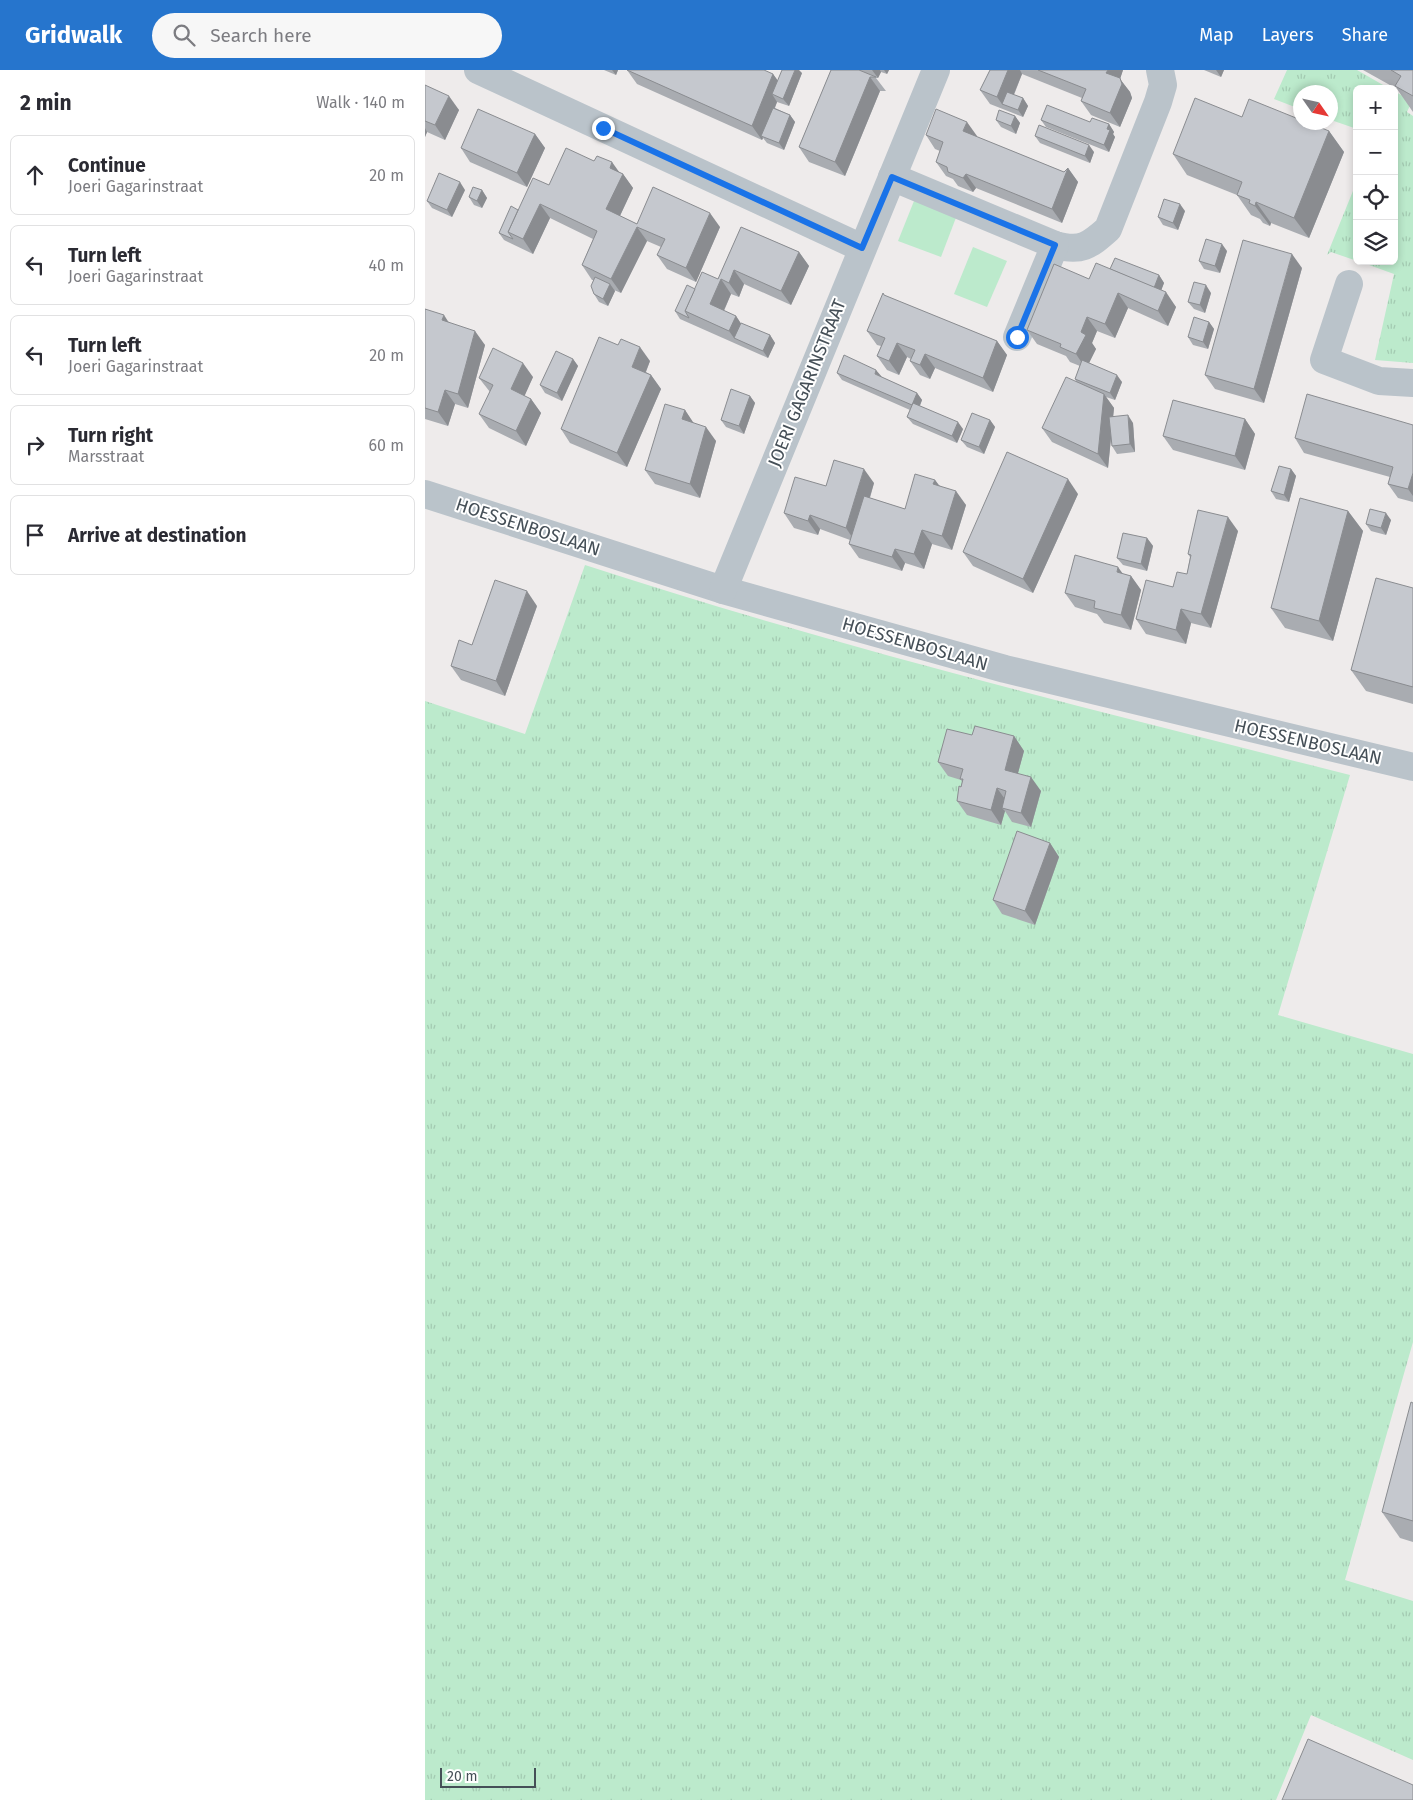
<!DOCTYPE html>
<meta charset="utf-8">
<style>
body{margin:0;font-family:"Fira Sans",sans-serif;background:#f7f7f7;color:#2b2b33}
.controls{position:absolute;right:15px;top:15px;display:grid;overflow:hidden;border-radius:8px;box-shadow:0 2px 8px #0003}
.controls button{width:45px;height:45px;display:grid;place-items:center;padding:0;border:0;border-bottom:1px solid #e1e1e2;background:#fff;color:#2b2b33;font:25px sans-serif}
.compass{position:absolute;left:868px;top:15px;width:45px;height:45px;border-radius:50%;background:#fff;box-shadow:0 2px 8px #0003;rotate:124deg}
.scale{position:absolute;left:15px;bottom:12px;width:96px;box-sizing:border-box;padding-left:5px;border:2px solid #454f57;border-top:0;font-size:14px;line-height:18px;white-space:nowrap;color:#454f57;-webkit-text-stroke:4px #fff;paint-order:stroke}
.stop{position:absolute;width:15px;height:15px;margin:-11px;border:4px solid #1a73e8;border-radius:50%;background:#fff}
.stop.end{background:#1a73e8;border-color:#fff;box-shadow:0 1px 5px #0008}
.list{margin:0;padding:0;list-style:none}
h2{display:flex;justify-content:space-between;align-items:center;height:65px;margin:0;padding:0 20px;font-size:21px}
h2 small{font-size:16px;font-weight:400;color:#7c7c81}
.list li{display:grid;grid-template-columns:32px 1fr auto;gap:15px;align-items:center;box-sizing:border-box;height:80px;margin:0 10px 10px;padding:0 10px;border:1px solid #e1e1e2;border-radius:8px}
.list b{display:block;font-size:19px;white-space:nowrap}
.list p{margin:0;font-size:16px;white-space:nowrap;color:#7c7c81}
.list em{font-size:16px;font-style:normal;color:#7c7c81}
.icon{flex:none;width:28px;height:28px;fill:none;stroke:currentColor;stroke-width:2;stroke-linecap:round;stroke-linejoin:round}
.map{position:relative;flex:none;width:988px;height:1730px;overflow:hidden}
header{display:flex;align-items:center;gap:30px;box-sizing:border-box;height:70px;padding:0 25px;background:#2675cd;color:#fff}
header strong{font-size:24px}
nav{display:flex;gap:28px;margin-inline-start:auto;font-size:18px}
.search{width:350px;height:45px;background:#f7f7f7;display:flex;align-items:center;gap:12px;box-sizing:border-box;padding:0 18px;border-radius:28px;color:#7c7c81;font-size:19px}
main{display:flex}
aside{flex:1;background:#fff}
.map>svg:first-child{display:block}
.grass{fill:url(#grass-tufts)}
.park{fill:#bceacc}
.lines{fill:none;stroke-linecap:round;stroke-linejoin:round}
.street{stroke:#bac3ca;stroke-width:28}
.wall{fill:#a9acb1}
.shaded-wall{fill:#8a8c90}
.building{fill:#c5c8ce;stroke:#8a8c90}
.route{stroke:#1a73e8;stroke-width:6}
.labels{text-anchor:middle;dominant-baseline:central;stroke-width:4;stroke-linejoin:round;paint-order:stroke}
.street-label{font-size:18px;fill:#454f57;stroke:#fff}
</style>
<header>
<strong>Gridwalk</strong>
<div class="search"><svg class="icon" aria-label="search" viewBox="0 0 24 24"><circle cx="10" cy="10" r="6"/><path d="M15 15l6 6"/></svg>Search here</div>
<nav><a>Map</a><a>Layers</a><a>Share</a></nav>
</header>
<main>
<aside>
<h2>2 min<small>Walk · 140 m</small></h2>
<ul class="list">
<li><svg class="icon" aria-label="ahead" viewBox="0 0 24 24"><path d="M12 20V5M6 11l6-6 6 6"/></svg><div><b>Continue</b><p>Joeri Gagarinstraat</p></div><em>20 m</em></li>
<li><svg class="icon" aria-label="left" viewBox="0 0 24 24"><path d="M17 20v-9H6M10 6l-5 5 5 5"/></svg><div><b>Turn left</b><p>Joeri Gagarinstraat</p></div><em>40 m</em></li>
<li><svg class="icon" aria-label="left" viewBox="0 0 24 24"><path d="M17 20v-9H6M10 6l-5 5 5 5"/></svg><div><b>Turn left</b><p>Joeri Gagarinstraat</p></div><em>20 m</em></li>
<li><svg class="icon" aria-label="right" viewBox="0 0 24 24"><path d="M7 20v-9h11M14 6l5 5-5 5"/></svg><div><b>Turn right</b><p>Marsstraat</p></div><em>60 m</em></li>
<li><svg class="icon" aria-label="arrive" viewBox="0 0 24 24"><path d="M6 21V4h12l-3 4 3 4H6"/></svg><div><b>Arrive at destination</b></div></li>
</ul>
</aside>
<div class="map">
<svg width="988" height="1730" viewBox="0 0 988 1730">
<defs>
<pattern id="grass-tufts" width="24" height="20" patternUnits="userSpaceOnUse" patternTransform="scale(1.25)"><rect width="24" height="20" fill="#bceacc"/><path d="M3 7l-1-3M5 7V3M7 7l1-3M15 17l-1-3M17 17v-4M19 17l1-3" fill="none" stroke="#a3cab1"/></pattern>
</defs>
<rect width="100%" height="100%" fill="#eeebeb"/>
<g class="grass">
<polygon points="862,0 932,0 965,19 932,19 932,59 906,50 906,22 876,22 875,39 849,29"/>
<polygon points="969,21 987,31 982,42 988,46 988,293 950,290 969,204 933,191 969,191"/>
<polygon points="932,111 932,191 906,182 902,185"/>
<path d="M160,495C411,577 669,640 925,705L853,945L988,984V1272L920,1510L988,1531V1690L886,1645L851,1730H0V631L100,664Z"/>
</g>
<g class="park">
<polygon points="489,131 532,145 516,187 473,171"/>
<polygon points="548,177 582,191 562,237 529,224"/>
</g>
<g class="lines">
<g class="street">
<polyline points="53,0 437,178"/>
<path d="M467,107L630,175C656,182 664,176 683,159L733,32L738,15L735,0"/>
<polyline points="924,214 899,290 954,311 988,313"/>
<polyline points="592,267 630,175"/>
<polyline points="0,424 298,520 580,599 988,697"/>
<polyline points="298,520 511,0"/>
</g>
</g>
<g class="wall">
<polygon points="179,0 193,0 191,5"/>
<polygon points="202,0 348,4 353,11 377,3 364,36 352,32 350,38 365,45 370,52 359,80 342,73 338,68 337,70 212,14"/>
<polygon points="406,0 464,0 462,4 456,2 453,8 451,8 461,21 455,21 420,106 384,92 374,77"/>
<polygon points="565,0 698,0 695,9 705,22 707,28 695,57 666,45 656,31 657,28 597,4 589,25 598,28 603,36 598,47 565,34 555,20"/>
<polygon points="779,0 799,0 796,7"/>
<polygon points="938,0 988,0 988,42 972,19"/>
<polygon points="0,15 34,40 20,70 2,62 0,67"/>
<polygon points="590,46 595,53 591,64 576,57 571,50"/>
<polygon points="817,47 904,61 919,82 884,168 846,153 845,156 838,153 835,149 826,145 812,125 762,105 748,84"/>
<polygon points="616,50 665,52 684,54 689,62 688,64 690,67 684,82 621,57"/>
<polygon points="110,64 120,78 102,117 45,92 36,78"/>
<polygon points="501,65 552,66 552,67 639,102 643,98 653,112 637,153 551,118 548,122 533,116 528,109 521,106 511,92 515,81 510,79"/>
<polygon points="610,66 669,82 665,93 615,73"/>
<polygon points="194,102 198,104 208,118 195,146 212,154 295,157 271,212 242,199 232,185 236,177 222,171 196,223 189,220 190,221 183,236 174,232 169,224 168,210 167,210 157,195 168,169 125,148 108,184 79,170 74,163 93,140 124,115"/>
<polygon points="40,120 27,147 7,138 2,131"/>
<polygon points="57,120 62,128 57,138 49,135 44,127"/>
<polygon points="760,141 753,160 738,155 733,147"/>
<polygon points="316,157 374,182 384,196 366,235 319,214 314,227 306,224 299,241 311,246 316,254 345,265 350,273 343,288 255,249 250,241 270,219 293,209"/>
<polygon points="802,181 795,203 779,199 774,191"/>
<polygon points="877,198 839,333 790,319 780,305"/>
<polygon points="685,199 734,205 739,213 736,220 751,237 743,256 703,238 690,268 672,261 667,273 671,279 664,293 697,312 690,330 681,327 689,338 688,347 708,353 710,382 692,384 687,376 686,368 683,398 627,372 617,358 651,311 650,309 655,296 645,292 641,286 612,274 602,260 664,209"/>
<polygon points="786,223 780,243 769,239 763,232"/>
<polygon points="460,226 572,271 582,285 568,322 510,298 505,309 495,305 485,291 486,289 482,287 474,305 462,300 452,286 456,276 452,275 442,261"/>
<polygon points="0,239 60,275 43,338 30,334 23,356 0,349"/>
<polygon points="784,252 789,259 783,279 768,275 763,267"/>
<polygon points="148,289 153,296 137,331 120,323 115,315"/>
<polygon points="225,291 221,302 226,305 236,319 202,397 145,373 136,359"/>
<polygon points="412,303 456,307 492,323 497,330 495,336 538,359 532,373 488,354 482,347 485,340 417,310"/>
<polygon points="108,307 99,326 106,329 116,343 101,376 64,358 54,344 65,322 54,308"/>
<polygon points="325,326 330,333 319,364 301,357 296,350"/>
<polygon points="260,340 268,353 291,371 275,428 230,414 220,400"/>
<polygon points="820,349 830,364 820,400 748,380 738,366"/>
<polygon points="565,350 570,357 559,384 542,377 536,370"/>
<polygon points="988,355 988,432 973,428 963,414 965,407 879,383 870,368"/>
<polygon points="866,399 871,406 864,432 851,429 846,421"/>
<polygon points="510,410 514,415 541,435 527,480 507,474 499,499 480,493 477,501 434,488 424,474 425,470 395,459 393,465 369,458 359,443 401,416 449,413 445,428 480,439"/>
<polygon points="653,424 608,523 548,496 538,482"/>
<polygon points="923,441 938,461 908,571 860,558 846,538"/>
<polygon points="966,450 961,465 946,461 941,454"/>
<polygon points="813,461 786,558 766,553 761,574 721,564 711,549 762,504 765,487 763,484"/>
<polygon points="722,468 728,476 722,501 698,495 692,488"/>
<polygon points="698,504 706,506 716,520 706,560 679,553 672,544 650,537 640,523"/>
<polygon points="988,518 988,634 941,621 926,600"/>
<polygon points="112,536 80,626 36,610 26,596 47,575"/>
<polygon points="547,665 589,666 599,681 593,703 616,721 606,757 587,752 580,741 576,755 542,745 532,731 537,712 536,710 523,706 513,692"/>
<polygon points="625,773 634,787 610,855 577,844 568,830"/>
<polygon points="988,1333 988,1472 975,1468 957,1442"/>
</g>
<g class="shaded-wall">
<polygon points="187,0 193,0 191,5"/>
<polygon points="370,0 374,0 377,3 364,36 358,29"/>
<polygon points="447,0 455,0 456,2 453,8"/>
<polygon points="459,0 464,0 462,4"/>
<polygon points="583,0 595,0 597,4 584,36 577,34 572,27"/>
<polygon points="683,0 698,0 695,9 705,22 707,28 695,57 685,43 681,3"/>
<polygon points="791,0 799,0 796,7"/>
<polygon points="348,4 358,18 347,24 352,32 338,66 336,66 338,68 337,70 327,56"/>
<polygon points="445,7 455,21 420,106 410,92"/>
<polygon points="24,26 34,40 20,70 10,55"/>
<polygon points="598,28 603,36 598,47 593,40"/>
<polygon points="365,45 370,52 359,80 354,73"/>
<polygon points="590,46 595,53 591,64 586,56"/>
<polygon points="542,52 552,66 548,75 538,61"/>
<polygon points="684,54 689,62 688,64 690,67 684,82 679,75 682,59"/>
<polygon points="0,58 2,62 0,67"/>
<polygon points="904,61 919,82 884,168 869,148"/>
<polygon points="110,64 120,78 102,117 92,103"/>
<polygon points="664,75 669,82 665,93 660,86"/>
<polygon points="187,92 197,106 198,104 208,118 191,154 181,139 185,98"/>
<polygon points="643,98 653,112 637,153 627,139"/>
<polygon points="541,104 551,118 548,122 538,108"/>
<polygon points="35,112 40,120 27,147 22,140"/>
<polygon points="57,120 62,128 57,138 52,131"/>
<polygon points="831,132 846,153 845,156 830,136"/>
<polygon points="115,134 125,148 108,184 98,169"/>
<polygon points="755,134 760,141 753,160 748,153"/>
<polygon points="285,143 295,157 271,212 261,198"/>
<polygon points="212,157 222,171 196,223 186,209"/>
<polygon points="797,174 802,181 795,203 790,196"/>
<polygon points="374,182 384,196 366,235 356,221"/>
<polygon points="867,184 877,198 839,333 829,319"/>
<polygon points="309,200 319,214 314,227 304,213"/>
<polygon points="734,205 739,213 733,229 728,221"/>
<polygon points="296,209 306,224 295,249 285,234"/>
<polygon points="185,214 190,221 183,236 178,229"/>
<polygon points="781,215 786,223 780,243 775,235"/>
<polygon points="741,222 751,237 743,256 733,241"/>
<polygon points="693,223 703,238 690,268 680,254"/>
<polygon points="19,245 28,259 17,250"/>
<polygon points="311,246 321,261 309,268 304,261"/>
<polygon points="662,247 672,261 667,273 671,279 661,299 651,284 656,262"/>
<polygon points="784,252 789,259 783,279 778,272"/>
<polygon points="50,261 60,275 43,338 33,324"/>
<polygon points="345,265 350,273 343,288 338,281"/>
<polygon points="572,271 582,285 568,322 558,308"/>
<polygon points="472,273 482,287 474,305 464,291"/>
<polygon points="215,277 225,291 217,311 207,297"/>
<polygon points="500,284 510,298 505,309 495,295"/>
<polygon points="148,289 153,296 137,331 132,323"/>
<polygon points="98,293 108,307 96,334 86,319"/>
<polygon points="451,300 457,307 450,304"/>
<polygon points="226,305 236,319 202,397 192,383"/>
<polygon points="692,305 697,312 690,330 685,323"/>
<polygon points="20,320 30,334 23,356 13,342"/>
<polygon points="492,323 497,330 492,342 487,335"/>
<polygon points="679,324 689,338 683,398 673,384"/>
<polygon points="325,326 330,333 319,364 314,356"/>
<polygon points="106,329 116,343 101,376 91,361"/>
<polygon points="260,340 270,355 257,349"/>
<polygon points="703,345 708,353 710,382 705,374"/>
<polygon points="820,349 830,364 820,400 810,386"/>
<polygon points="565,350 570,357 559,384 554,377"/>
<polygon points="533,352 538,359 532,373 527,366"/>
<polygon points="281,357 291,371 275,428 265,414"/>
<polygon points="439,399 449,413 431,473 421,458"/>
<polygon points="866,399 871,406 864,432 859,425"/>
<polygon points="988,403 988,426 983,419"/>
<polygon points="643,409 653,424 608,523 598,509"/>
<polygon points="510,410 520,424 508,414"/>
<polygon points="531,421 541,435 527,480 517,466"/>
<polygon points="923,441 938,461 908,571 894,551"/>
<polygon points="961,443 966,450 961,465 956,458"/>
<polygon points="385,445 395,459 393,465 383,451"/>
<polygon points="803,447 813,461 786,558 776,544"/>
<polygon points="497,460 507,474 499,499 489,484"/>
<polygon points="722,468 728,476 722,501 716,494"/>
<polygon points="470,479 480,493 477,501 467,487"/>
<polygon points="693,497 703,511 692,502"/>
<polygon points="706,506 716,520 706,560 696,545"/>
<polygon points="102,521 112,536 80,626 71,611"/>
<polygon points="756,539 766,553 761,574 751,560"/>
<polygon points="589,666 599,681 590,714 580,700"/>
<polygon points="606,707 616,721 606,757 596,743"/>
<polygon points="572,718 582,732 577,738 580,741 576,755 566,740"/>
<polygon points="625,773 634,787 610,855 600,841"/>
</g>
<g class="building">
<polygon points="202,0 339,0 348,4 327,56"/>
<polygon points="357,0 370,0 358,29 347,24"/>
<polygon points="406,0 434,0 451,7 445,7 410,92 374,77"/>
<polygon points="565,0 583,0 572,27 555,20"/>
<polygon points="613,0 683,0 681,3 695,8 697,14 685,43 656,31 661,19"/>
<polygon points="966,0 988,0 988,26 970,16 976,6"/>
<polygon points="0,15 24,26 10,55 0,51"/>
<polygon points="582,22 598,28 593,40 577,34"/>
<polygon points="770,28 817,47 824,29 876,50 876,52 882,52 904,61 869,148 831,132 830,136 824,133 825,130 812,125 817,112 748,84"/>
<polygon points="622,35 665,52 667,48 684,54 682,59 685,60 679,75 616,50"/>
<polygon points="348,38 365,45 354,73 336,66"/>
<polygon points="53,39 110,64 92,103 36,78"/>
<polygon points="511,39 542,52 538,61 639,102 643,98 627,139 541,104 538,108 523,102 522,97 511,92 518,72 501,65"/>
<polygon points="574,40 590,46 586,56 571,50"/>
<polygon points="614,55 664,75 660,86 610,66"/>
<polygon points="141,78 169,91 172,86 187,92 185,98 198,104 181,139 212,154 228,117 285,143 261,198 232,185 240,169 212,157 186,209 157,195 172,161 115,134 98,169 83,162 108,108 124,115"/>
<polygon points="14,103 35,112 22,140 2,131"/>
<polygon points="48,117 57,120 52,131 44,127"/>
<polygon points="739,129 755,134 748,153 733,147"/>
<polygon points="86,136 93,140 83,162 88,169 74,163"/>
<polygon points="316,157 374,182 356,221 309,200 304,213 296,209 285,234 311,246 304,261 260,241 277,202 293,209"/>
<polygon points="781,169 797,174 790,196 774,191"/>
<polygon points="818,170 867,184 829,319 780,305"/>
<polygon points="690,188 734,205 729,218 685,199"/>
<polygon points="671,193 741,222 733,241 693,223 680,254 662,247 656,262 661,265 651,284 635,277 636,274 602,260 629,194 664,209"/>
<polygon points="170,207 185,214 178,229 169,224 166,216"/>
<polygon points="769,212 781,215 775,235 763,232"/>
<polygon points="262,215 270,219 260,241 264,248 250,241"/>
<polygon points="458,223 459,225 572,271 558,308 500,284 495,295 485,291 490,280 472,273 464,291 452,286 460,268 442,261"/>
<polygon points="0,239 19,245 17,250 50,261 33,324 20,320 13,342 0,338"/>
<polygon points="769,247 784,252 778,272 763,267"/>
<polygon points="316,253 345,265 338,281 309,268"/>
<polygon points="174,267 193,275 196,269 215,277 207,297 226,305 192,383 136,359"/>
<polygon points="68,278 98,293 86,319 106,329 91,361 54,344 68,315 54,308"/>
<polygon points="131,281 148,289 132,323 115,315"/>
<polygon points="419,285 451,300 450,304 492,323 487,335 412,303"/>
<polygon points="657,290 692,305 685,323 650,309"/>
<polygon points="641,307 679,324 673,384 617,358"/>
<polygon points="306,319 325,326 314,356 296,350"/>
<polygon points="882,324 988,355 988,403 983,419 963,414 968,397 870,368"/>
<polygon points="748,330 820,349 810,386 738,366"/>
<polygon points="488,333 533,352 527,366 482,347"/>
<polygon points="240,334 260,340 257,349 281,357 265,414 220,400"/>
<polygon points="547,343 565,350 554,377 536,370"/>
<polygon points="703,345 705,374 687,376 684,347"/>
<polygon points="582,382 643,409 598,509 538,482"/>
<polygon points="409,390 439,399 421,458 385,445 383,451 359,443 370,407 401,416"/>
<polygon points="854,396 866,399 859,425 846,421"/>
<polygon points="490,404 510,410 508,414 531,421 517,466 497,460 489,484 470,479 467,487 424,474 439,426 480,439"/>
<polygon points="875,428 923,441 894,551 846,538"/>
<polygon points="945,439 961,443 956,458 941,454"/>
<polygon points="773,440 803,447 776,544 756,539 751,560 711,549 721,510 748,517 752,502 762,504 766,485 763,484"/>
<polygon points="698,463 722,468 716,494 692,488"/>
<polygon points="650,485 693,497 692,502 706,506 696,545 669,538 670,531 640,523"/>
<polygon points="951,508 988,518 988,617 926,600"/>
<polygon points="70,510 102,521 71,611 26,596 34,570 47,575"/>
<polygon points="550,656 589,666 580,700 606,707 596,743 577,738 581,721 572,718 566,740 532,731 534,716 536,717 538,709 535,709 538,699 513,692 522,659 547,665"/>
<polygon points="592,761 625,773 600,841 568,830"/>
<polygon points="986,1332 988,1333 988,1451 957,1442"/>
<polygon points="883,1669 988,1715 988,1730 857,1730"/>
</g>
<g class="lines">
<polyline class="route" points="178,58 437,178 467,107 630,175 592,267"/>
</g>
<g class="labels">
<g class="street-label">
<text transform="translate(382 313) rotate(-68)">JOERI GAGARINSTRAAT</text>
<text transform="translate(103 457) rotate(18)">HOESSENBOSLAAN</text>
<text transform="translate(490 574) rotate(16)">HOESSENBOSLAAN</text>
<text transform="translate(883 672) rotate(13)">HOESSENBOSLAAN</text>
</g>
</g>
</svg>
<div class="controls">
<button>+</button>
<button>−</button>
<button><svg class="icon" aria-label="locate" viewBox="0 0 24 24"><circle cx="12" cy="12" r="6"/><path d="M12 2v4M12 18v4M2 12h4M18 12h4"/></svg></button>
<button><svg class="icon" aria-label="layers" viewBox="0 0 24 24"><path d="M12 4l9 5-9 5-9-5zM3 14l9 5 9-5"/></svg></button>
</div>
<svg class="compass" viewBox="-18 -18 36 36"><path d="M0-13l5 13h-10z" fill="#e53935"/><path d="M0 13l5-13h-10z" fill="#7c7c81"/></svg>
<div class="scale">20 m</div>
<div class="stop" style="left:592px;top:267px"></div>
<div class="stop end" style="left:178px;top:58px"></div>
</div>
</main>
